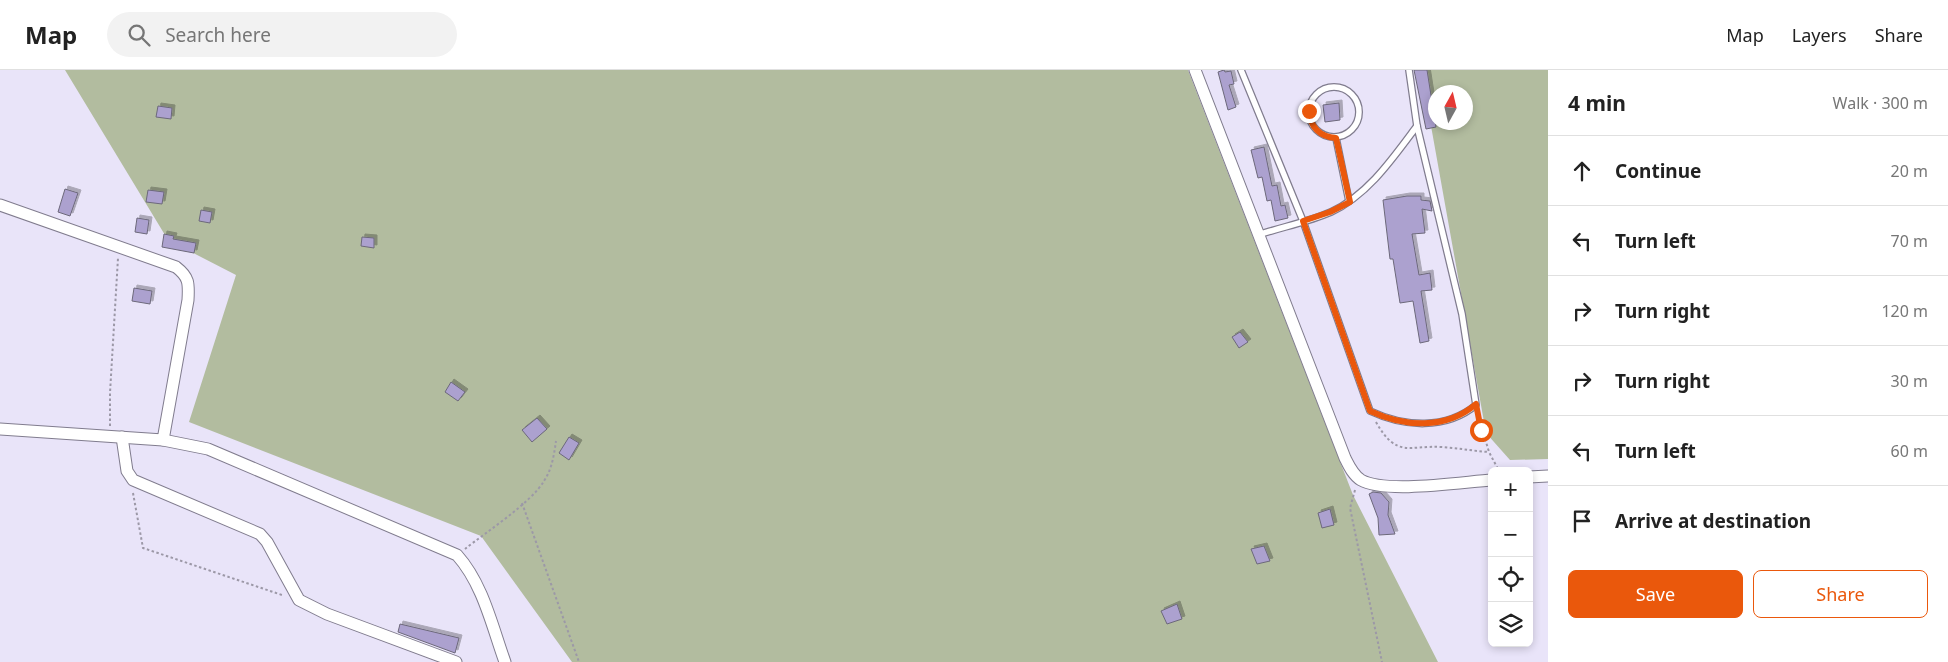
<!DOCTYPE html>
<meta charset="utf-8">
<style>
body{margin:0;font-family:"Noto Sans",sans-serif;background:#f2f2f2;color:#222}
.controls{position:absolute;right:15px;bottom:15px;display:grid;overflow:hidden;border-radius:8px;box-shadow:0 2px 8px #0003}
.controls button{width:45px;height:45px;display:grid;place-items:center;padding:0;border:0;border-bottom:1px solid #e0e0e0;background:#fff;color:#222;font:25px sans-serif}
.compass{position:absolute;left:1428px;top:15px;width:45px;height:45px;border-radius:50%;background:#fff;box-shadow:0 2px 8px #0003;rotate:8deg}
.stop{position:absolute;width:15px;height:15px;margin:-11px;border:4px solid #ea580c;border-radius:50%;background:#fff}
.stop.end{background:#ea580c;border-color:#fff;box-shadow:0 1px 5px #0008}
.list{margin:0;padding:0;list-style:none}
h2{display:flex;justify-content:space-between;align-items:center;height:65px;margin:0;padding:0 20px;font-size:21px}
h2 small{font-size:16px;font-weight:400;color:#767676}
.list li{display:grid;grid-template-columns:32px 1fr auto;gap:15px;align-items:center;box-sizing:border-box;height:70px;padding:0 20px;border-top:1px solid #e0e0e0}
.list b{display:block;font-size:19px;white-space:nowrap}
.list em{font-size:16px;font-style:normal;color:#767676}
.actions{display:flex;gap:10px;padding:15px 20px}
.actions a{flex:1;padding:11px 0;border:1px solid #ea580c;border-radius:8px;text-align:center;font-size:18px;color:#ea580c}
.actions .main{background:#ea580c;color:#fff}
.icon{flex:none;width:28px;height:28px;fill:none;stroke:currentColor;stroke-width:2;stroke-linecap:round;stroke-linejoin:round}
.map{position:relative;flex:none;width:1548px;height:592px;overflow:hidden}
header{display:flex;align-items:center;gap:30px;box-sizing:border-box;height:70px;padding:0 25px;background:#fff;border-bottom:1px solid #e0e0e0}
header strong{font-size:24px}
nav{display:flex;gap:28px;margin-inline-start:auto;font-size:18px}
.search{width:350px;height:45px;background:#f2f2f2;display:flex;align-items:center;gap:12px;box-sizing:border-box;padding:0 18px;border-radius:28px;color:#767676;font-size:19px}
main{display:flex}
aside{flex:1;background:#fff}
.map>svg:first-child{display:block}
.green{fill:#b2bc9f;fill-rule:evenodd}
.building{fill:#aca1cf;stroke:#6c687a;filter:url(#shadow)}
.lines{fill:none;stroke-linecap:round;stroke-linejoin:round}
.lane-casing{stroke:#807c8e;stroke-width:8}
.street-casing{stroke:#807c8e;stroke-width:13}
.path{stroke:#9c98a7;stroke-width:2;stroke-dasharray:2.5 2.5;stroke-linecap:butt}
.lane{stroke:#fff;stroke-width:5.5}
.street{stroke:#fff;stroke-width:11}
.route{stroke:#ea580c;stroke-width:6}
</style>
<header>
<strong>Map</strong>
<div class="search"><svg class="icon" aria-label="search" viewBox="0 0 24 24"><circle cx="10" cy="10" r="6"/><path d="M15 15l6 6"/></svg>Search here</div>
<nav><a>Map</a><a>Layers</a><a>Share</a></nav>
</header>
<main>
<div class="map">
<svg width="1548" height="592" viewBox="0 0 1548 592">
<defs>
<filter id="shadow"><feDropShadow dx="3" dy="-3" stdDeviation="0" flood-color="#0004"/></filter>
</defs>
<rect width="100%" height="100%" fill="#e9e4f9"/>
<g class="green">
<polygon points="65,0 1188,0 1353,425 1438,592 572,592 481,466 189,352 236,205 168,170"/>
<path d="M1421,0H1548V389L1510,390L1486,363ZM1436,22H1466V52H1436Z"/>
</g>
<g class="building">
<polygon points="1224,0 1225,2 1231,1 1234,14 1229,15 1236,37 1228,40 1218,2"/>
<polygon points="1414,0 1427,0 1436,57 1426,59"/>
<polygon points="1339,33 1340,50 1325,52 1323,35"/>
<polygon points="158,36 172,38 171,49 156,47"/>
<polygon points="1264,77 1272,116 1277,115 1281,136 1285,135 1288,148 1275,151 1271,130 1267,131 1262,107 1258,108 1251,80"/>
<polygon points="65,119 78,123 70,146 58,142"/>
<polygon points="148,120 164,122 162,134 146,132"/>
<polygon points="1407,126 1421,126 1421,130 1430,131 1432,141 1422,139 1425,163 1412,164 1419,205 1430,203 1432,220 1421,221 1429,271 1420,273 1413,231 1400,233 1393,189 1390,189 1383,130"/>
<polygon points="201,140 212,142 210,153 199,151"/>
<polygon points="137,148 149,150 147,164 135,162"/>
<polygon points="164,164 174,166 173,169 196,173 194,183 162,177"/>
<polygon points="362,167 374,168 374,178 361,176"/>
<polygon points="134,218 152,221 150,234 132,231"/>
<polygon points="1240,262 1248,272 1239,278 1232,267"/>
<polygon points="451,312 465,322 458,331 445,322"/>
<polygon points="537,348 547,359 532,372 522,360"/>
<polygon points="569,367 579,373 569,390 559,383"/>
<polygon points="1373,422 1381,423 1389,432 1388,445 1395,464 1379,465 1378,448 1369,424"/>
<polygon points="1330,439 1334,455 1322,458 1318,443"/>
<polygon points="1264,476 1270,491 1257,494 1251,479"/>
<polygon points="1177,534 1182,549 1167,554 1161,541"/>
<polygon points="400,554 459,568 455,583 398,562"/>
</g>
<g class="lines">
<g class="lane-casing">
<g id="lane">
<path d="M1241,0L1303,151L1370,341C1404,357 1446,360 1476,335L1462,244L1417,56L1409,0"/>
<circle cx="1334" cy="42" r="25"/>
<polyline points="1336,68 1349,131"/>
<path d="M1258,165C1282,157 1308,152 1331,142C1368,125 1393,88 1417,56"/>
</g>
</g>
<g class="street-casing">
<g id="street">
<path d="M1195,0L1345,388C1349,396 1353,405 1361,410C1385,424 1462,412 1492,410"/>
<path d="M0,135L176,197C189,207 189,213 188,230L163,370L0,359"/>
<polyline points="122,367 127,401 133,410 260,464 267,472 299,530 327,544 456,592"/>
<path d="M163,370L208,379L457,485C483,514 492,556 505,592"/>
<polyline points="1529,407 1548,406"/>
</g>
</g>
<g class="path">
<polyline points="1478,345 1489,382 1499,401"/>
<path d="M1376,352C1397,389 1409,375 1442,377C1458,378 1473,381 1489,382"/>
<polyline points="110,356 110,323 118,188"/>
<polyline points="1355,420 1350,438 1382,592"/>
<polyline points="133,423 143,478 282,525"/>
<polyline points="522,433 579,592"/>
<path d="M465,479C486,462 531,433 544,411C552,399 554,385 556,371"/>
</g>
<use href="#lane" class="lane"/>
<use href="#street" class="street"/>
</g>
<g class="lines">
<path class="route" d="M1309,41C1310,57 1320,67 1336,68L1350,132L1330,142L1303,151L1370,341C1404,357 1446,360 1476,334L1481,360"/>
</g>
</svg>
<div class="controls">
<button>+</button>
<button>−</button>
<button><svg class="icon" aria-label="locate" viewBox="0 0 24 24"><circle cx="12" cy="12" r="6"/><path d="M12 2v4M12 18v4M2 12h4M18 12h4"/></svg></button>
<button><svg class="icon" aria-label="layers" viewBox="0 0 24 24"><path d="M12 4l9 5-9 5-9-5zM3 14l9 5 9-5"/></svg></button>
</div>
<svg class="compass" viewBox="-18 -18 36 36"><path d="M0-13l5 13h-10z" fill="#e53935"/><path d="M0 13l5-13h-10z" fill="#767676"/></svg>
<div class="stop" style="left:1481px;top:360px"></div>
<div class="stop end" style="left:1309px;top:41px"></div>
</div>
<aside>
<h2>4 min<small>Walk · 300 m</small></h2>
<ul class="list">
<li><svg class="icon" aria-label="ahead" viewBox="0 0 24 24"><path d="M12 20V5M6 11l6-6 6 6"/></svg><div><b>Continue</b></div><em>20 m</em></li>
<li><svg class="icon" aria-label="left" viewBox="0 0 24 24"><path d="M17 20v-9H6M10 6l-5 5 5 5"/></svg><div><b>Turn left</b></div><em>70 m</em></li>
<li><svg class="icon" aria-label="right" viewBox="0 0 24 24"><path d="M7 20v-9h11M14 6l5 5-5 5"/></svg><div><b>Turn right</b></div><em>120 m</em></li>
<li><svg class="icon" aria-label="right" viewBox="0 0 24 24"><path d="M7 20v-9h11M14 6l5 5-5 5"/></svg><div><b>Turn right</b></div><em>30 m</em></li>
<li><svg class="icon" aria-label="left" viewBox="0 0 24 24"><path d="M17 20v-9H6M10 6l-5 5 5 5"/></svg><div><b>Turn left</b></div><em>60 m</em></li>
<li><svg class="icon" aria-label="arrive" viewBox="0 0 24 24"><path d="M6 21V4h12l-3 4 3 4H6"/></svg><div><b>Arrive at destination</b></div></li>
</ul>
<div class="actions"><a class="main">Save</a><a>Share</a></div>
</aside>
</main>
